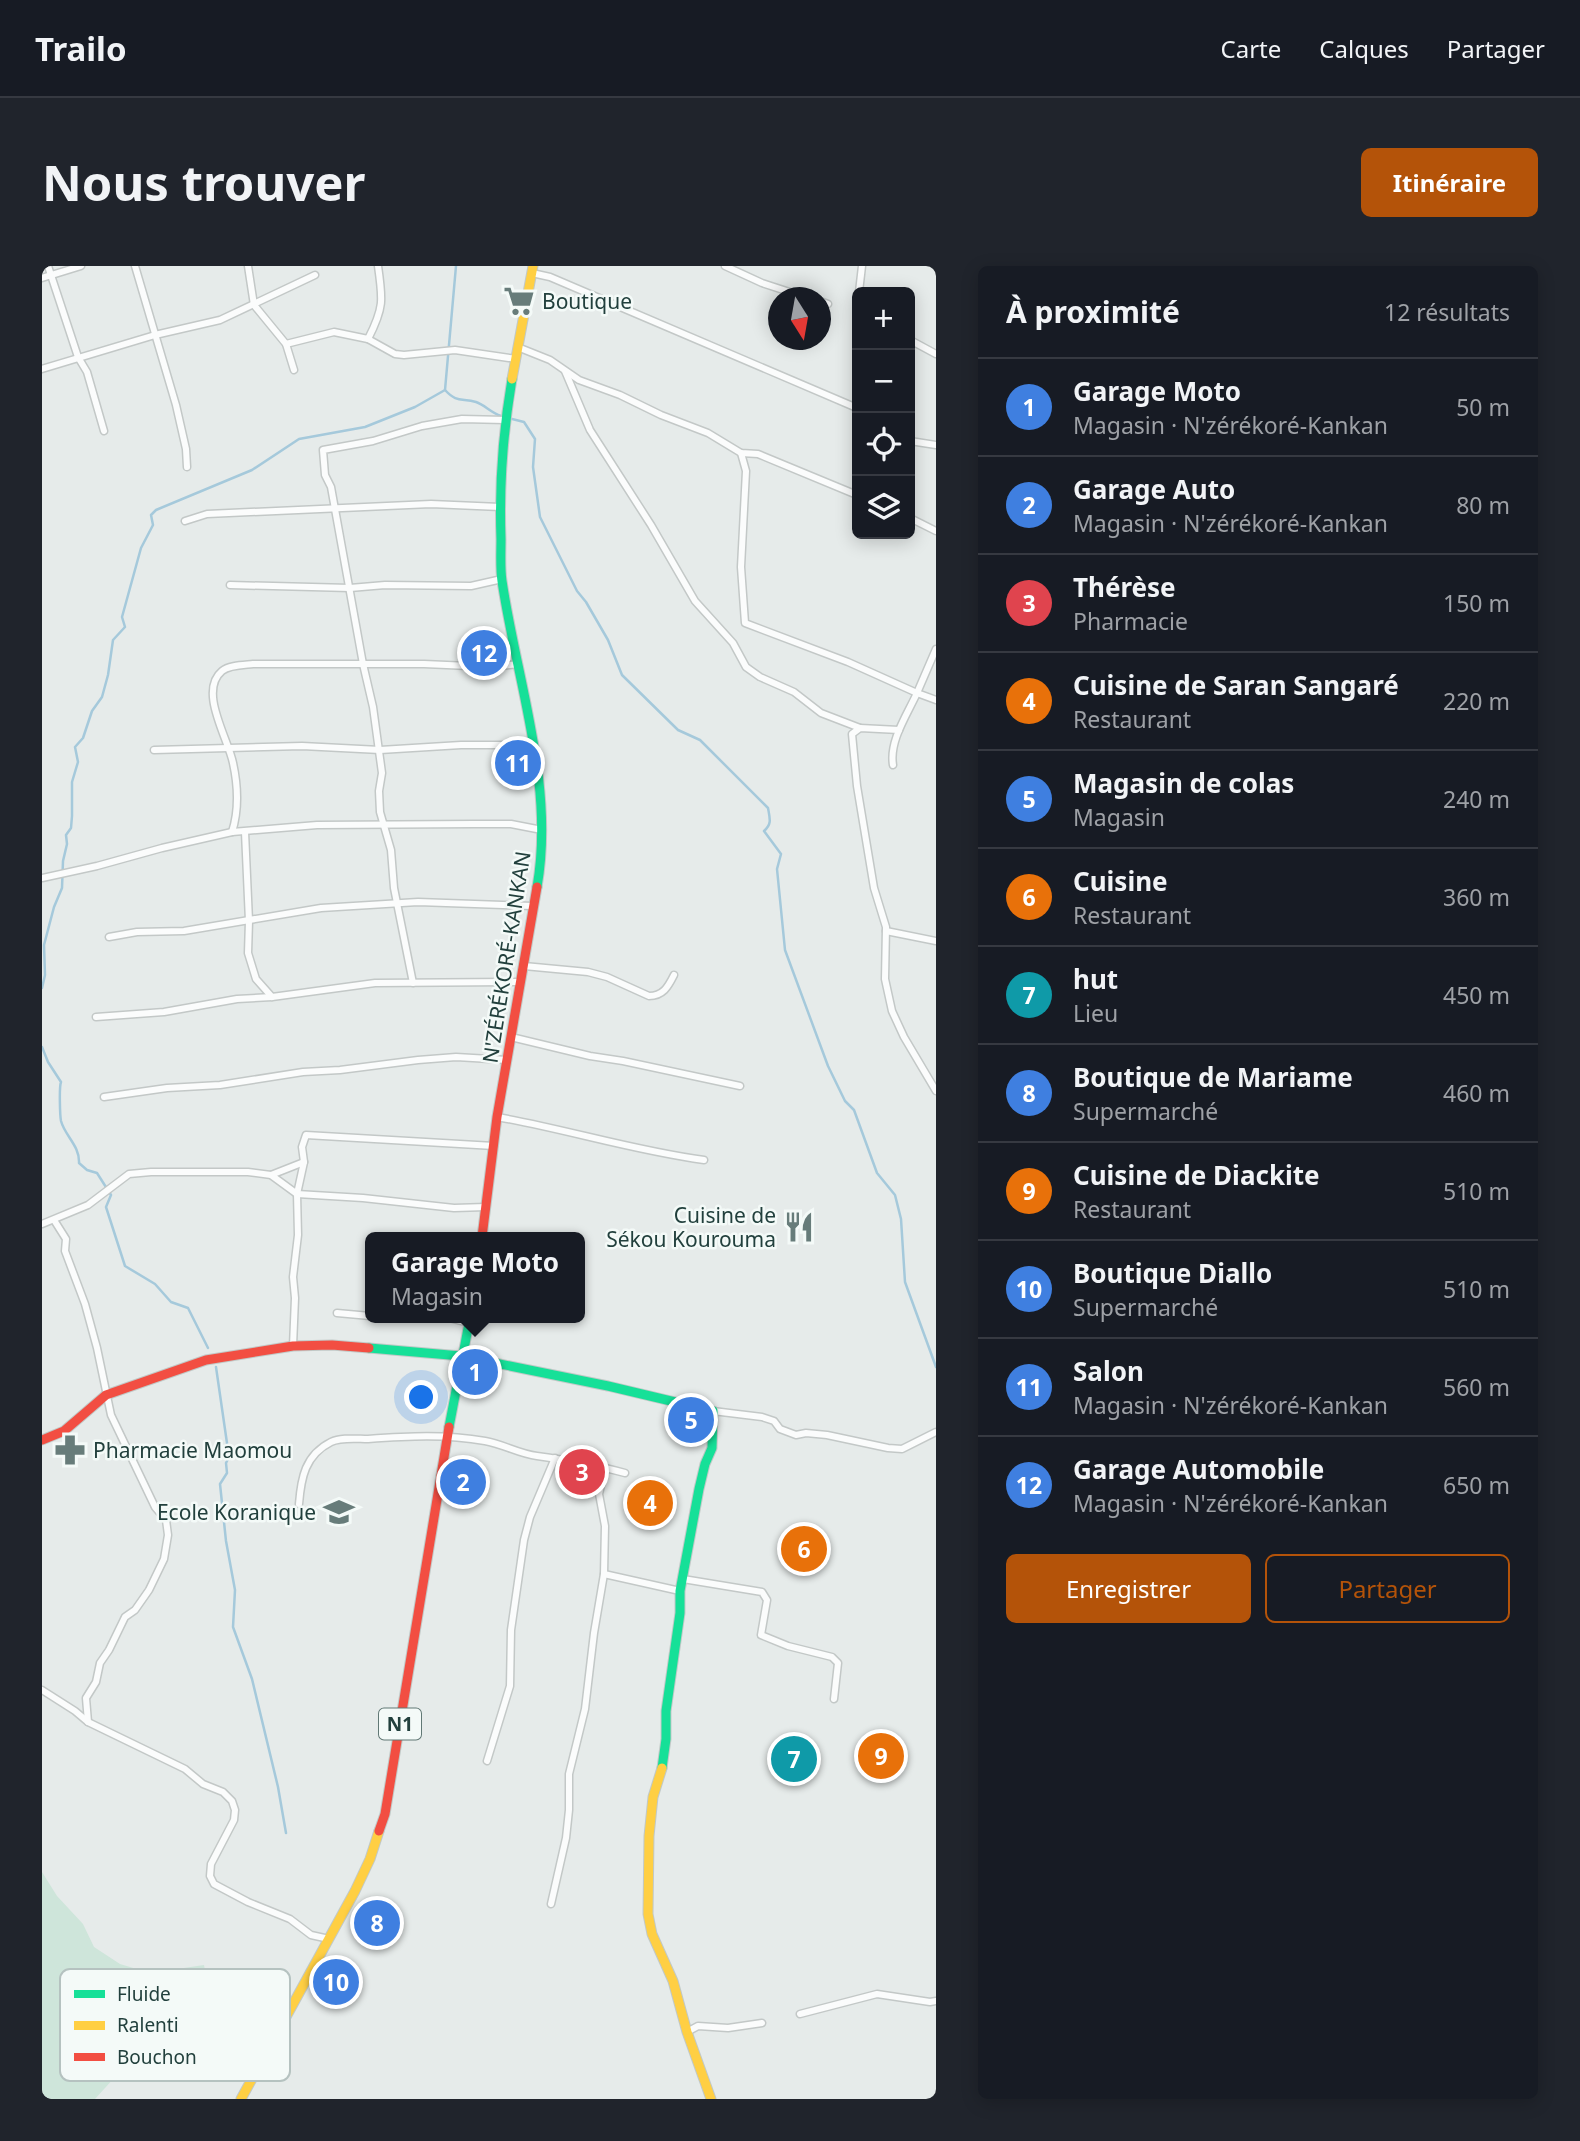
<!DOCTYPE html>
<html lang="fr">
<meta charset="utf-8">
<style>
body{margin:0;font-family:"Noto Sans",sans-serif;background:#20242c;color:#f1f3f6}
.controls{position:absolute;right:21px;top:21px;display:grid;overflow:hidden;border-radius:10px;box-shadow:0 4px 18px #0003}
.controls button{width:63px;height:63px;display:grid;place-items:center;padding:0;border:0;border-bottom:2px solid #363941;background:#171b24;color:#f1f3f6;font:35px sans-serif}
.compass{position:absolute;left:726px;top:21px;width:63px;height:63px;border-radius:50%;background:#171b24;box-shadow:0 4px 18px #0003;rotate:169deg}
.you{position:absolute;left:380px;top:1132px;width:24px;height:24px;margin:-18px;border:5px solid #fff;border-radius:50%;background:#1a73e8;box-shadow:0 0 0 10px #1a73e833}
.badge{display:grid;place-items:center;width:46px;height:46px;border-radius:50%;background:#b45309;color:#fff;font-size:23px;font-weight:700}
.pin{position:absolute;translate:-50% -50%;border:4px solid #fff;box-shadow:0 2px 7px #0006}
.popup{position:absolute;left:323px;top:966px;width:220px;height:91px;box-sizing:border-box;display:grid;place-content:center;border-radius:10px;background:#171b24;filter:drop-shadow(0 2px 5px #0005);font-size:23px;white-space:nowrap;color:#9ea1a6}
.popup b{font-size:26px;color:#f1f3f6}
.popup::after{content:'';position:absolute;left:50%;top:100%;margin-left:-14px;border:14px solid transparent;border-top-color:#171b24}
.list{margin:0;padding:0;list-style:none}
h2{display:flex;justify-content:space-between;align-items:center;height:91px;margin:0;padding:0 28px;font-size:30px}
h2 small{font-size:23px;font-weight:400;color:#9ea1a6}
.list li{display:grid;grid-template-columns:46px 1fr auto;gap:21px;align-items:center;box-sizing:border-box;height:98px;padding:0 28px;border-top:2px solid #363941}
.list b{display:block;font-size:26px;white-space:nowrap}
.list p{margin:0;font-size:23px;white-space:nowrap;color:#9ea1a6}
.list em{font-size:23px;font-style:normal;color:#9ea1a6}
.actions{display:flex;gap:14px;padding:21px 28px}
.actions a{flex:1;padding:16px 0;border:2px solid #b45309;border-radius:10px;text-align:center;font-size:24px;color:#b45309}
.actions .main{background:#b45309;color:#fff}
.icon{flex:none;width:38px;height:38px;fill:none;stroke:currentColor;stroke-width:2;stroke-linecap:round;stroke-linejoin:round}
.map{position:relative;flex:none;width:894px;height:1833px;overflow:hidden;border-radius:10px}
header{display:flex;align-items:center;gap:42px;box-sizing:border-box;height:98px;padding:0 35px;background:#171b24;border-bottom:2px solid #363941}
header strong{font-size:33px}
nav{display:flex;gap:38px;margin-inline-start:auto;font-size:24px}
.intro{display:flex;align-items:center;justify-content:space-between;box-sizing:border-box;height:168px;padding:0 42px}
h1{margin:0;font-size:49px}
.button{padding:18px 32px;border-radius:10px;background:#b45309;color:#fff;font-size:24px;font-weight:700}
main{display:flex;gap:42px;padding:0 42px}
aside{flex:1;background:#171b24;border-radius:10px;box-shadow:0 4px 18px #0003}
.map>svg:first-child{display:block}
.green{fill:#cee5da}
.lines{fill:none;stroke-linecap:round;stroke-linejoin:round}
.stream{stroke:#a5c9db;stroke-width:2.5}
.street-casing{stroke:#c3c8c7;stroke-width:9}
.fast-casing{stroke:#c1c9c7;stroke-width:11}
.slow-casing{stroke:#c1c9c7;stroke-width:11}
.jam-casing{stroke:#c1c9c7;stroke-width:11}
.street{stroke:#fbfcfc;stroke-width:6}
.fast{stroke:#16e098;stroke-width:9}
.slow{stroke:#ffcf43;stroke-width:9}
.jam{stroke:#f24e42;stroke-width:9}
.labels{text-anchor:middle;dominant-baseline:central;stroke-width:5;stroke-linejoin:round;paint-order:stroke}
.shield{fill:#f4faf8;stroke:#617875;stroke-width:2}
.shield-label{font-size:19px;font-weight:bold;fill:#22403d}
.poi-label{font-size:21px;fill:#22403d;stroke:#f4faf8;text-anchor:start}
.street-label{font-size:21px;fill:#22403d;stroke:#f4faf8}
.key{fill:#f4faf8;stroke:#b5c2c0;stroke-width:2}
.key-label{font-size:19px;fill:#22403d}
</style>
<header>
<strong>Trailo</strong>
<nav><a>Carte</a><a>Calques</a><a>Partager</a></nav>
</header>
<div class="intro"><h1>Nous trouver</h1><a class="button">Itinéraire</a></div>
<main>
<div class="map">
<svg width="894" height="1833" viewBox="0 0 894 1833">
<rect width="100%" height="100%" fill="#e6ebea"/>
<polygon class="green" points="0,1592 0,1606 15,1630 41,1658 52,1681 78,1698 108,1707 162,1699 168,1732 153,1772 111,1777 73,1811 53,1833 0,1833"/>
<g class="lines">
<g class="stream">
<path d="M414,0L403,124C415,137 419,132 434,136C443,139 448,146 459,150"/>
<path d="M466,152L482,156L493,173L491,201L498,251L535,325L544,336L566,374L580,409L636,464L658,474L726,542C728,553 730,558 722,565L739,588L735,603L743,684L786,800L803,835L812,844L835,907L853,929L859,953L863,1016L894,1101"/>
<polyline points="0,722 3,709 2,679 12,641 20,622 21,595 25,578 24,569 29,562 30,550 30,516 36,496 33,481 41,472 50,445 60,431 66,409 71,374 83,361 80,351 99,282 111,259 109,249 114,244 210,204 257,173 323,161 373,141 403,124"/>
<path d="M0,781L6,796L19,816C17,821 18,850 19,855C23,870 38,880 37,897L45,904L55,907L69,929L64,941L83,1000L113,1018L129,1036L146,1042L166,1082"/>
<polyline points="174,1101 187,1191 184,1197 185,1207 178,1218 184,1275 193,1324 191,1361 210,1413 236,1521 244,1567"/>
</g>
<g class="street-casing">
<g id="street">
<polyline points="6,0 36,91 45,106 62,165"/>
<polyline points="93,0 134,139 144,183 145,201"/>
<polyline points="206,0 212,39 244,78 252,104"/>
<polyline points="683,0 720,17 766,32"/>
<polyline points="490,7 508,11 815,142"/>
<polyline points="0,12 39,0"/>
<polyline points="817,26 820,0"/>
<polyline points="778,35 786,38"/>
<path d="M326,73C342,42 341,34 336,0"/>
<polyline points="868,74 894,88"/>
<polyline points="244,78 292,66 326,73 353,88 362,89 413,84 474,93"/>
<polyline points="478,82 508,94 537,114 578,129 619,149 666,167 699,187 716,188 815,229"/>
<polyline points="0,103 113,69 178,54 273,9"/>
<polyline points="523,105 548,164 609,259 653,335 691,377 704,401 718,411 752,426 779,447 818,462"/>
<polyline points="868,175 894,179"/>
<path d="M699,187L704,205L699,301L703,357L806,396L875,427C865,449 847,475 851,499"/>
<polyline points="868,252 894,265"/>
<polyline points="143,255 165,248 389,238 458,241"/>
<polyline points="188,319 308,322 343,319 429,320 460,313"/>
<polyline points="894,383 875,427 894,434"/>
<polyline points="857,464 818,462 810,468 815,520 832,622 844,661 843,713 850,745 862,771 894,825"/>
<polyline points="112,484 260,480 338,484 419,479 492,479"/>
<path d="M190,566C197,544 196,520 191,497C186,472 156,425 180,405C187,399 202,399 211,398H382L450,401L476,398"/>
<polyline points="203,566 207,655 206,687 214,713 230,731"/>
<polyline points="0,612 55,600 120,582 190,566 275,559 432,558 469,558 500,564"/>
<polyline points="844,665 894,675"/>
<polyline points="67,671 95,666 142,665 279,642 376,636 491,640"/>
<path d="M482,700L546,706L565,711L607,730C621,730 626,721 632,709"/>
<polyline points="371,717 352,622 349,584 338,546 337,525 340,507 331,441 321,398 289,221 283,209 281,184 331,175 380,160 420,153 463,154"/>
<polyline points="54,751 122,746 195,733 230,731 333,717 478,716"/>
<polyline points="469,771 548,790 581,795 698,820"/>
<polyline points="62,831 125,822 178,819 261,806 298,804 376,794 414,791 465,794"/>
<path d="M455,851C524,863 593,885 662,894"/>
<polyline points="229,909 262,896"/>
<polyline points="12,954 24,973 23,985 43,1038 55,1082 69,1149 113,1241 124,1254 126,1269 122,1293 107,1324 93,1344 83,1351 67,1384 58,1397 54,1416 44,1432 46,1456"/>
<polyline points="0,958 46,939 87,908 109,906 206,906 229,909 255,928 321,932 412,942 444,941"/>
<polyline points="295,1047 328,1050"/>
<polyline points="407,1052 427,1057"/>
<polyline points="251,1080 253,1032 251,1011 256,969 255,928 262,896 260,881 264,869 452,880"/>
<polyline points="671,1145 720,1151 732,1155 738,1163 754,1169 764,1167 785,1169 846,1182 860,1183 894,1166"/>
<path d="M257,1238C259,1212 263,1189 289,1176C299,1171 315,1173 326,1173C366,1170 404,1168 443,1175C461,1178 477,1188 495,1190C525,1194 554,1199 583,1207"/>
<polyline points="562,1308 638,1325"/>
<polyline points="641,1313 720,1326 725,1334 719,1369 746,1380 790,1391 796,1397 792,1433"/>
<polyline points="0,1424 33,1445 46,1456 143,1503 161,1518 181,1526 190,1535 193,1544 192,1554 169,1598 168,1610 172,1618 206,1636 248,1653 269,1669 287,1673"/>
<polyline points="445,1495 468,1420 469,1364 482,1274 488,1251 513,1192"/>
<polyline points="509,1638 524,1572 527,1544 527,1508 543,1443 552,1367 562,1308 563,1260 557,1228 563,1202"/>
<polyline points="758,1748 835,1728 888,1736 894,1735"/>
<polyline points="645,1766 656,1760 686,1762 720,1757"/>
</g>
</g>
<g class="fast-casing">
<g id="fast">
<path d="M470,113C461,166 457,219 459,273C459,287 458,302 460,315C475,416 513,519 495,621"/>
<polyline points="327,1082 419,1090 566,1120 671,1145 670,1182 663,1198 657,1223 638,1325 638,1347 624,1445 624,1473 620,1502"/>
<polyline points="407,1161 428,1052"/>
</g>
</g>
<g class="slow-casing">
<g id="slow">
<polyline points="470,113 491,0"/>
<polyline points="620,1502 611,1531 607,1570 606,1648 610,1668 631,1715 645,1766 669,1833"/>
<polyline points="199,1833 313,1625 328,1593 337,1565"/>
</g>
</g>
<g class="jam-casing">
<g id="jam">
<polyline points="440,971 455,851 495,621"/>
<polyline points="0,1174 22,1165 64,1129 164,1094 251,1080 290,1079 327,1082"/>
<polyline points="337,1565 343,1548 407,1161"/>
</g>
</g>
<use href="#street" class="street"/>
<use href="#fast" class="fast"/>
<use href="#slow" class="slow"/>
<use href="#jam" class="jam"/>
</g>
<defs>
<g id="supermarket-bare" transform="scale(2.415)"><path d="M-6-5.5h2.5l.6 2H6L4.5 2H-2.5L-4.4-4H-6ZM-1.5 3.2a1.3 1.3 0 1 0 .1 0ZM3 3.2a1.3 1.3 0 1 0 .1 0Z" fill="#677c7a" stroke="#f4faf8" stroke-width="2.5" paint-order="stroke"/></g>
<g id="restaurant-bare" transform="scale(2.415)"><path d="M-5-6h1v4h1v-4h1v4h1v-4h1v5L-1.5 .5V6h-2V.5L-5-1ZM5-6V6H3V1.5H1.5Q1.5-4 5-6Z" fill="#677c7a" stroke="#f4faf8" stroke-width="2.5" paint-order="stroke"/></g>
<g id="pharmacy-bare" transform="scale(2.415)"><path d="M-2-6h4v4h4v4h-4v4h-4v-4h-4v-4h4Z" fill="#677c7a" stroke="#f4faf8" stroke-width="2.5" paint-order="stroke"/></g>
<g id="school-bare" transform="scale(2.415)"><path d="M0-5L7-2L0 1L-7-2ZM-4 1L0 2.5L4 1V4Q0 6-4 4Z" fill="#677c7a" stroke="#f4faf8" stroke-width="2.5" paint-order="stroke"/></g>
</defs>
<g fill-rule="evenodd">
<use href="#supermarket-bare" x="477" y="35"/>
<use href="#restaurant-bare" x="757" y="961"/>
<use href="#pharmacy-bare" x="28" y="1184"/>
<use href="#school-bare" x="297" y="1246"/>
</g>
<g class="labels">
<rect class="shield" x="337" y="1442.5" width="42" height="31" rx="5"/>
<g class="shield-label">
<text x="358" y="1458">N1</text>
</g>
<g class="poi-label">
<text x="500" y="35">Boutique</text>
<text x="734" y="949" text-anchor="end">Cuisine de<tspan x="734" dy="24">Sékou Kourouma</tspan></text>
<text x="51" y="1184">Pharmacie Maomou</text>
<text x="274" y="1246" text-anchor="end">Ecole Koranique</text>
</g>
<g class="street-label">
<text transform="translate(464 691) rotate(-81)">N'ZÉRÉKORÉ-KANKAN</text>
</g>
</g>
<rect x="18" y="1703" width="230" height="112" rx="10" class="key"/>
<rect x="32" y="1724" width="31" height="8" fill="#16e098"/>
<rect x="32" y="1755" width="31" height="9" fill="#ffcf43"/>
<rect x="32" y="1787" width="31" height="8" fill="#f24e42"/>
<g class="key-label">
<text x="75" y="1735">Fluide</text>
<text x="75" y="1766">Ralenti</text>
<text x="75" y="1798">Bouchon</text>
</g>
</svg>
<div class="controls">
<button>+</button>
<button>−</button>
<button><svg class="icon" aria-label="locate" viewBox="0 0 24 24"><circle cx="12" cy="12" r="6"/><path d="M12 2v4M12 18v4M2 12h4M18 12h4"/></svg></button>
<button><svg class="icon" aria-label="layers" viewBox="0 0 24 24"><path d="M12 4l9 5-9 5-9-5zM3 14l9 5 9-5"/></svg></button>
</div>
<svg class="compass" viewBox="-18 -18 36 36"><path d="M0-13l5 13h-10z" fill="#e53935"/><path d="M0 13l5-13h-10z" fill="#9ea1a6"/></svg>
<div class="you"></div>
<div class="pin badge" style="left:433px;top:1106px;background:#3f7fe0">1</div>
<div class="popup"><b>Garage Moto</b>Magasin</div>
<div class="pin badge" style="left:421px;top:1216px;background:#3f7fe0">2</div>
<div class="pin badge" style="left:540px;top:1206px;background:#e0444e">3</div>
<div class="pin badge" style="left:608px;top:1237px;background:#e8710a">4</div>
<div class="pin badge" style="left:649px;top:1154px;background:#3f7fe0">5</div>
<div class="pin badge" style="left:762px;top:1283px;background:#e8710a">6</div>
<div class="pin badge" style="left:752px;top:1493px;background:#0f9aa8">7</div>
<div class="pin badge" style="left:335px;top:1657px;background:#3f7fe0">8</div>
<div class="pin badge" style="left:839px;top:1490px;background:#e8710a">9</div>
<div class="pin badge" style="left:294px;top:1716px;background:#3f7fe0">10</div>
<div class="pin badge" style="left:476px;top:497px;background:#3f7fe0">11</div>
<div class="pin badge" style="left:442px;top:387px;background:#3f7fe0">12</div>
</div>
<aside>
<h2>À proximité<small>12 résultats</small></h2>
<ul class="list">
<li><span class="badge" style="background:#3f7fe0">1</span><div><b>Garage Moto</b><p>Magasin · N'zérékoré-Kankan</p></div><em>50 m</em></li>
<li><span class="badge" style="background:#3f7fe0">2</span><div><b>Garage Auto</b><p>Magasin · N'zérékoré-Kankan</p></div><em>80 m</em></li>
<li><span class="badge" style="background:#e0444e">3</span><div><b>Thérèse</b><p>Pharmacie</p></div><em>150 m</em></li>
<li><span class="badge" style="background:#e8710a">4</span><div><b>Cuisine de Saran Sangaré</b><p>Restaurant</p></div><em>220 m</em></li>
<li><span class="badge" style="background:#3f7fe0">5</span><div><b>Magasin de colas</b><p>Magasin</p></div><em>240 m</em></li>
<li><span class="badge" style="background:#e8710a">6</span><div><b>Cuisine</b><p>Restaurant</p></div><em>360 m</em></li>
<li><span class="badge" style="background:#0f9aa8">7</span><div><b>hut</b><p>Lieu</p></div><em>450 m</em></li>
<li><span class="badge" style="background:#3f7fe0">8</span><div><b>Boutique de Mariame</b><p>Supermarché</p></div><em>460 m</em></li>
<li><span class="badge" style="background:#e8710a">9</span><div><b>Cuisine de Diackite</b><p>Restaurant</p></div><em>510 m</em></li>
<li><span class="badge" style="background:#3f7fe0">10</span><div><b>Boutique Diallo</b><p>Supermarché</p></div><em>510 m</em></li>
<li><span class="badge" style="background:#3f7fe0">11</span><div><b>Salon</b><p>Magasin · N'zérékoré-Kankan</p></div><em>560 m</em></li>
<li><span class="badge" style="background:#3f7fe0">12</span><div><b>Garage Automobile</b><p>Magasin · N'zérékoré-Kankan</p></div><em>650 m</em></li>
</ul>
<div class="actions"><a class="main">Enregistrer</a><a>Partager</a></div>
</aside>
</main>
